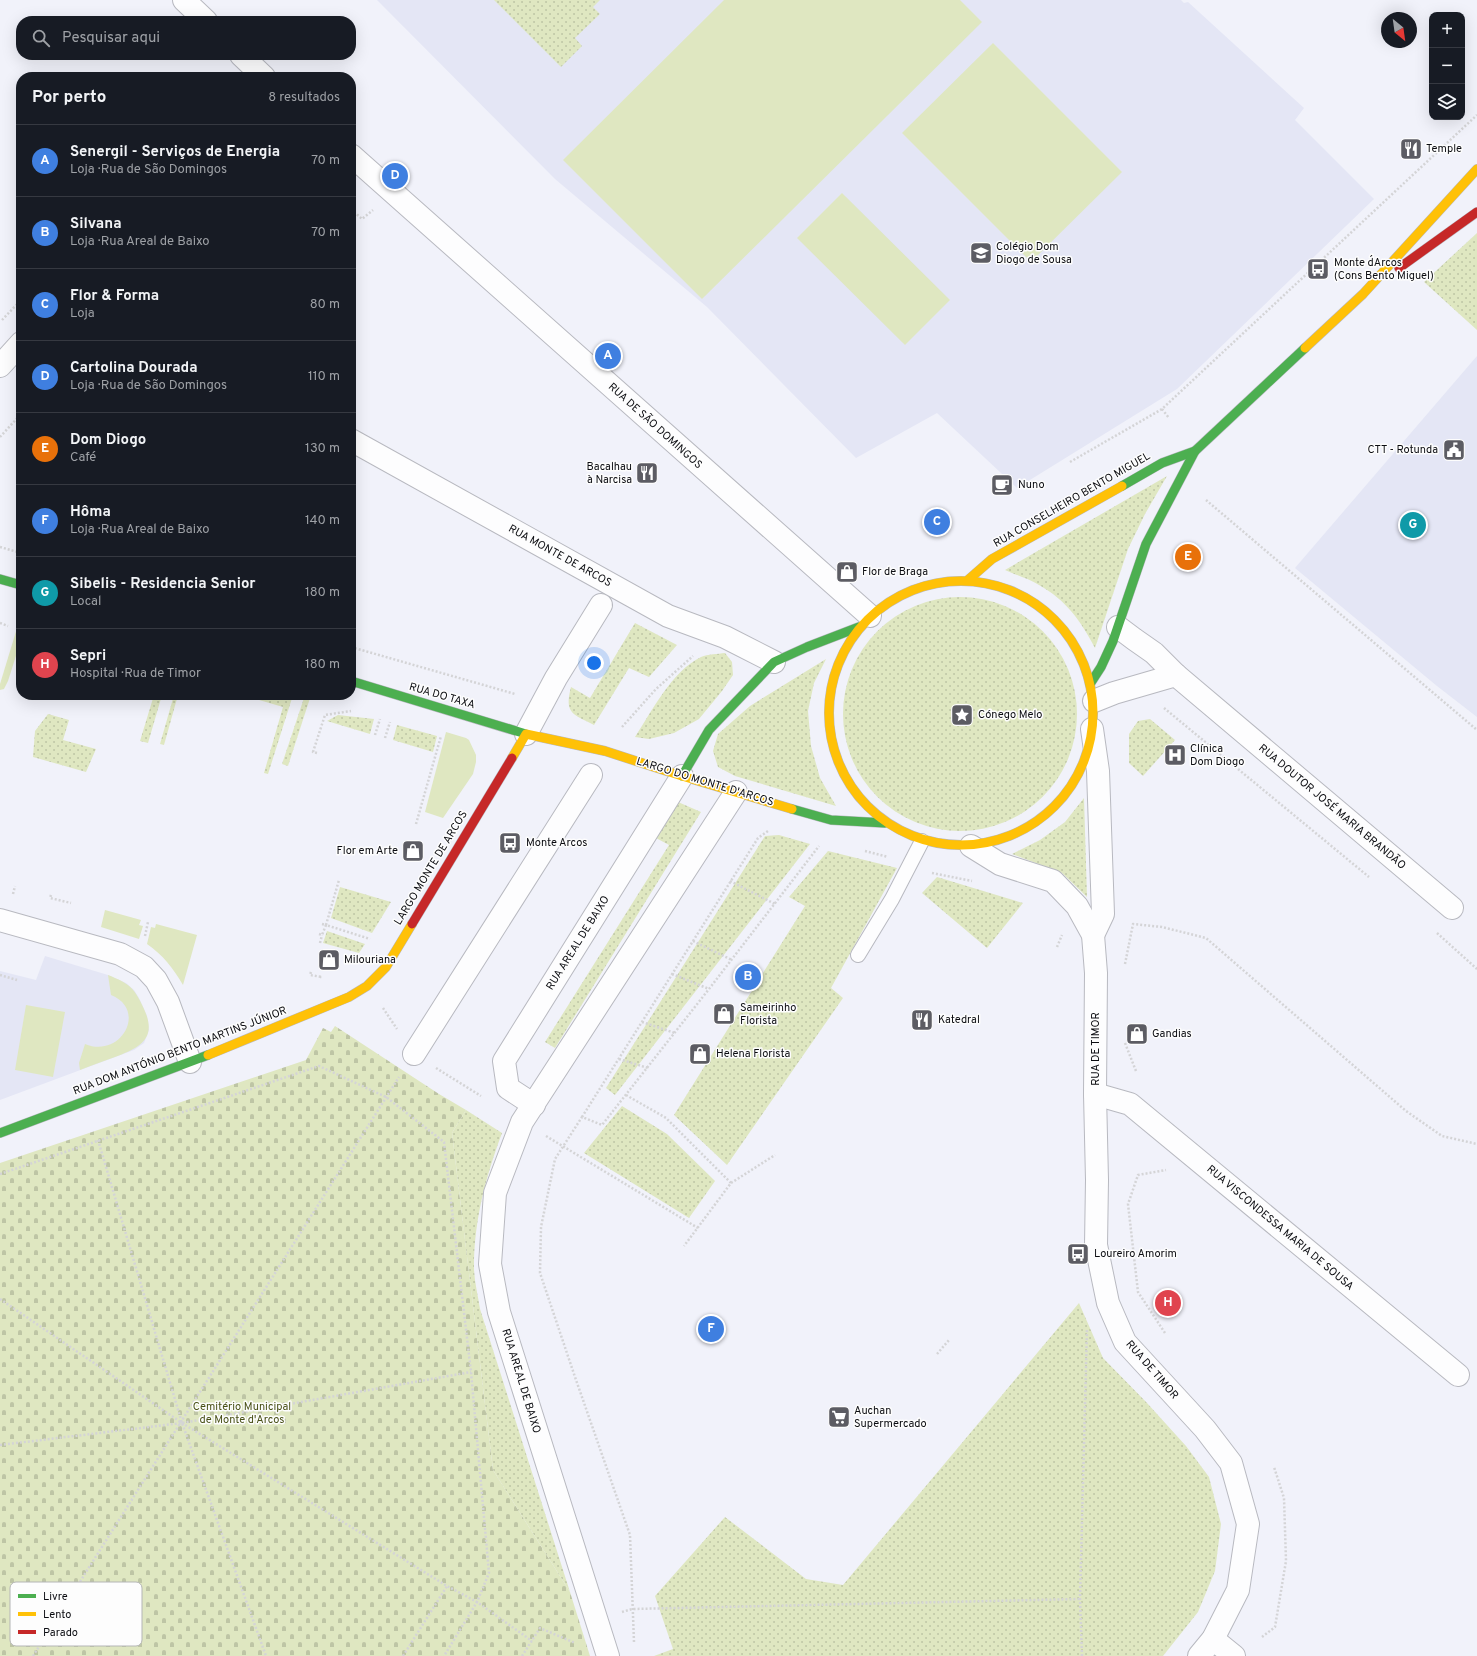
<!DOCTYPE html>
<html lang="pt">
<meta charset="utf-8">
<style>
body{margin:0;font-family:Overpass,sans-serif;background:#20242c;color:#f1f3f6}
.controls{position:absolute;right:12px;top:12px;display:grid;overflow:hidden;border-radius:8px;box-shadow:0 4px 16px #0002}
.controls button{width:36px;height:36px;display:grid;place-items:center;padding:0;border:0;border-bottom:1px solid #363941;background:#171b24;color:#f1f3f6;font:20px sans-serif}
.compass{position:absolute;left:1381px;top:12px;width:36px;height:36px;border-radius:50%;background:#171b24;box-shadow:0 4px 16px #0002;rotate:151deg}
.you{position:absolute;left:594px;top:663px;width:14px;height:14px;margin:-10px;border:3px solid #fff;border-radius:50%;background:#1a73e8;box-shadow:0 0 0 6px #1a73e833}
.badge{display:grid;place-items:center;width:26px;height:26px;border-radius:50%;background:#b45309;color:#fff;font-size:13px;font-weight:700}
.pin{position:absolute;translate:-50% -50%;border:2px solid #fff;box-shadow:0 1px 4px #0006}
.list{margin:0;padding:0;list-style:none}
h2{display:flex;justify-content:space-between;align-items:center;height:52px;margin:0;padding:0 16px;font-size:17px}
h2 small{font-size:13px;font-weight:400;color:#9ea1a6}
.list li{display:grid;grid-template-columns:26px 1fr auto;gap:12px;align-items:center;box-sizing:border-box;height:72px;padding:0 16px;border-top:1px solid #363941}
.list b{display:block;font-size:15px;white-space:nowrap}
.list p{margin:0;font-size:13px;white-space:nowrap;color:#9ea1a6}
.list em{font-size:13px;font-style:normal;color:#9ea1a6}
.icon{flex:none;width:22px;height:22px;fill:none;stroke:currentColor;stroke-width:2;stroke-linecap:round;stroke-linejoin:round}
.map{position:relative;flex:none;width:1477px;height:1656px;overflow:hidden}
.search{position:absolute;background:#171b24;box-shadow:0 4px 16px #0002;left:16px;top:16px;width:340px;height:44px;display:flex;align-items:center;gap:10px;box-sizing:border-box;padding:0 14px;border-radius:16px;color:#9ea1a6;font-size:15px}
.panel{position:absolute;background:#171b24;box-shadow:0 4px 16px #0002;left:16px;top:72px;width:340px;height:628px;border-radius:16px}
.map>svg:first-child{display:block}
.built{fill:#e4e6f5}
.grass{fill:#dfe7c1}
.cemetery{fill:url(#cemetery-stones)}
.park{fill:url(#park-dots)}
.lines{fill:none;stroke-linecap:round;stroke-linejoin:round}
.lane-casing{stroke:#b8b9c0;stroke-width:16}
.street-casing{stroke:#b8b9c0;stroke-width:24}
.fast-casing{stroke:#b8b9c0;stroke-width:10}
.slow-casing{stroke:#b8b9c0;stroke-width:10}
.jam-casing{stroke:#b8b9c0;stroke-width:10}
.path{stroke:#d4d4d6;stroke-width:2.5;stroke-dasharray:2 2;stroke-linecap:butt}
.lane{stroke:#fdfdfe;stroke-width:14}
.street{stroke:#fdfdfe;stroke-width:22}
.fast{stroke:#4caf50;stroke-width:9}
.slow{stroke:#ffc107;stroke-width:9}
.jam{stroke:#c62828;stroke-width:9}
.labels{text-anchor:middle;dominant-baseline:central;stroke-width:3;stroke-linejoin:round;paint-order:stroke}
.poi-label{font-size:11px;fill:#0b0c11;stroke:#fdfdfd;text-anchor:start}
.street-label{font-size:11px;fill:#0b0c11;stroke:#fdfdfd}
.park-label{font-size:11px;fill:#495117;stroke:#fdfdfd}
.key{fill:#fdfdfd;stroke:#b4b5b6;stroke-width:1}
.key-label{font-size:11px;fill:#0b0c11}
</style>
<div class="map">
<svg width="1477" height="1656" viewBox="0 0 1477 1656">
<defs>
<pattern id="cemetery-stones" width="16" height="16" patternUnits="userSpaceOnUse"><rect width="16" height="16" fill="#dfe7c1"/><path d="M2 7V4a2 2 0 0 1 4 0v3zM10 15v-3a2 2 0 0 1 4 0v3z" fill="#bec5a5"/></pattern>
<pattern id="park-dots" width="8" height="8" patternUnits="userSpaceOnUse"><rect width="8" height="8" fill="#dfe7c1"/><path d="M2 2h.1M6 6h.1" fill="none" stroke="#bec5a5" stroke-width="1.8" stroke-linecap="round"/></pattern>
</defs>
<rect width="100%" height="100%" fill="#f1f2fa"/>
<g class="built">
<polygon points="377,0 1181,0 1184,3 1188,2 1304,108 1295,120 1374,199 1177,389 1017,488 937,413 856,458 707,307 555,179"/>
<polygon points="1477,356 1477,717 1437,686 1295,568"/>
<polygon points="45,956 108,975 126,983 134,990 139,998 147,1016 149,1030 144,1043 134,1050 0,1100 0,971 36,980"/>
</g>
<g class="grass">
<polygon points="724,0 960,0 982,22 702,299 563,160"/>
<polygon points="993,43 1122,172 1031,262 902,133"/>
<polygon points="842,193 950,300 905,345 797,238"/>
<polygon points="21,615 21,640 8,681 4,689 0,690 0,684"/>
<polygon points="446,732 466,738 469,740 476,755 476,762 473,774 443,818 425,812"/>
<polygon points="105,910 141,920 139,925 143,926 139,939 101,927"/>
<path d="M156,924L197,935L183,985C173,968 163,955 147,944L151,927L155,928Z"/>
<path d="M108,975C130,984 134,987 144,1009C158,1039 139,1048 115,1057C103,1061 91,1066 80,1070L79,1063L85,1044C121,1059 148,1010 111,995Z"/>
<polygon points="26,1005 65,1012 53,1077 15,1070"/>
</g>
<polygon class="cemetery" points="335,1026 439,1094 466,1110 452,1133 493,1470 570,1592 590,1656 0,1656 0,1163 306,1060 323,1028 331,1032"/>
<g class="park">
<polygon points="494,0 600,0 593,7 600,14 575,38 582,46 561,67"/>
<polygon points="1477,233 1477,330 1424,282"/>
<path d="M1167,476L1145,514L1128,549L1095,648C1081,621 1066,600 1039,585C1029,579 1016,575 1005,570Z"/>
<circle cx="960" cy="714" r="117"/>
<path d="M635,623L677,645L649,677L629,668L594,725C573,714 564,714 571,687L590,698Z"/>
<path d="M725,653L732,662L733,675L722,691L699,719L674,733L649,739L635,737C652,711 672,671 701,657C708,654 718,654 725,653Z"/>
<polygon points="826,659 814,683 808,711 811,746 820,778 836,806 735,776 718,767 713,751 718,734 750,706"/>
<polygon points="154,695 162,695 148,743 140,741"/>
<polygon points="174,695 178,695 164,745 160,744"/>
<polygon points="242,695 293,695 268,774 264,773 283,707"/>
<polygon points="305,695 311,695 288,766 282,764"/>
<polygon points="48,714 69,720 63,740 96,749 86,772 33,757 35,731"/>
<polygon points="338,715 374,719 370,734 327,721"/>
<polygon points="1150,719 1175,740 1143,776 1129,763 1129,734 1138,721"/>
<polygon points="397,725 437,736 433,752 393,740"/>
<polygon points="1084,798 1087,897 1062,873 1012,854 1040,840 1065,822"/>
<polygon points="678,802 701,812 555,1048 545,1042 669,845 656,838"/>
<polygon points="779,835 810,844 615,1095 606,1088 765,836"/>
<polygon points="828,851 897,868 831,988 843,998 727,1165 674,1115 805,906 789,897"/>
<polygon points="937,877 1023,903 987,948 922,893"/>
<polygon points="340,887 391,902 372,933 331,918"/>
<polygon points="327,931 365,944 359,953 323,943"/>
<polygon points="622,1106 667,1134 715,1181 689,1218 584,1153"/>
<path d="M466,1110L502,1133C486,1176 474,1220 474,1267C474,1281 478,1295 480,1309L570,1592L493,1470L452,1133Z"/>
<polygon points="1079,1303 1103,1358 1147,1403 1186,1446 1209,1477 1221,1524 1215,1571 1198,1612 1163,1656 654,1656 673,1649 655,1596 725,1517 806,1579 843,1585"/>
</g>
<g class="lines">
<g class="lane-casing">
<polyline id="lane" points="858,955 892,899 922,841"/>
</g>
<g class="street-casing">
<g id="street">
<polyline points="184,0 206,21"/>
<polyline points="241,55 264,77"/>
<polyline points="351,155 870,616"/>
<polyline points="0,366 21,343"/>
<polyline points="351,440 668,616 725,637 774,662"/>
<polyline points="1118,627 1134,639 1154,653 1176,675 1452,908"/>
<polyline points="1094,701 1114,693 1176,675"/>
<polyline points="1092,729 1098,771 1103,914 1093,935"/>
<polyline points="526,734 556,678 601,605"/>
<polyline points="971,846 1000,864 1053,881 1077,906 1093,935 1096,973 1095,1094 1097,1180 1096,1245 1108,1303 1125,1342 1205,1429 1231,1463 1248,1524 1238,1590 1213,1639 1199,1656"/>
<polyline points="0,920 120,954 144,967 156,980 168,1002 190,1062"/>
<polyline points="414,1054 591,775"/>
<polyline points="1095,1094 1130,1104 1458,1375"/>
<polyline points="534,1105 508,1088 504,1061 682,776"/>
<polyline points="1213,1639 1234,1656"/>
<polyline points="608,1656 499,1312 490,1264 495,1193 522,1122 736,792"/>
</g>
</g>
<g class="fast-casing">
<g id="fast">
<polyline points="1122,486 1162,463 1195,451"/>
<polyline points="0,579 21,585"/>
<polyline points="351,681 526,734"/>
<polyline points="1090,684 1101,667 1113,641 1146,544 1195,451 1305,348"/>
<polyline points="682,776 709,730 774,662 807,647 859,627"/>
<polyline points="792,809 831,820 885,823"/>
<polyline points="0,1133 208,1055"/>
</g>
</g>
<g class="slow-casing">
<g id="slow">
<polyline points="1305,348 1363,294 1477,169"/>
<polyline points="968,580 992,559 1122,486"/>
<circle cx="961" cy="713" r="132"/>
<polyline points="512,758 526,734 605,751 682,776 792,809"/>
<polyline points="208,1055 349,997 367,986 386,967 412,924"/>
</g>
</g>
<g class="jam-casing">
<g id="jam">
<polyline points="1399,268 1477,212"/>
<polyline points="412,924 512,758"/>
</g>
</g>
<g class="path">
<polyline points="351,209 362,219 373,210"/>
<polyline points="2,320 21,300"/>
<polyline points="1162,409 1169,418"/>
<polyline points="0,437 21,414"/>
<polyline points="1070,462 1162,409 1477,115"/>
<polyline points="1206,500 1477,730"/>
<polyline points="0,547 21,553"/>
<polyline points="0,623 8,626"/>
<polyline points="351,647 515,694"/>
<polyline points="1164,708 1369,877"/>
<polyline points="622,727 656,689 693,656"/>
<polyline points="375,735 380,719"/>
<polyline points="385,738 390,722"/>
<polyline points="317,753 313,752 325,715 351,711"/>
<polyline points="416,824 441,736"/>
<polyline points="865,851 888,857"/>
<polyline points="932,873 972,881"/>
<polyline points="730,881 775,904"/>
<polyline points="13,894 15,886"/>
<polyline points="51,895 50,898 71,903"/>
<polyline points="322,924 326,925 339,880"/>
<polyline points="1437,933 1477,969"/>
<polyline points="319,934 322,935 326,925 370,939"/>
<polyline points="145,936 148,922"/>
<polyline points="693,941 732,960"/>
<polyline points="320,943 322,935"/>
<polyline points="1057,947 1062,935"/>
<polyline points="1125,964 1133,924 1162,927 1206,938 1406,1111 1442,1136 1477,1144"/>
<polyline points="311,972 310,975 322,977 320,977"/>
<polyline points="672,974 709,989"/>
<polyline points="0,975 17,980"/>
<polyline points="383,1008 397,1029"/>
<polyline points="642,1022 675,1033"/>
<polyline points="1125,1043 1136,1071"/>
<polyline points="619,1059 648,1068"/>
<polyline points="436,1068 481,1096"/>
<polyline points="626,1095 666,1118 731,1183 684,1246"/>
<polyline points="582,1117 758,838 768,831"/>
<polyline points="546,1136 698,1228"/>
<polyline points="98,1140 182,1423 266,1656"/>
<polyline points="0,1174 319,1066 386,1097 444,1142 471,1372 489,1573 477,1602 444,1656"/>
<polyline points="731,1183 775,1155"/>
<polyline points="0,1299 182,1423 447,1586 477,1602 532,1641"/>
<polyline points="1165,1333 1138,1292 1128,1204 1138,1175 1166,1170"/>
<polyline points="937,1354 949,1340"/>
<polyline points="0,1445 182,1423 471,1372"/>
<polyline points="622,1612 632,1609 1080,1599"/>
<polyline points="1262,1637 1275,1627 1286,1561 1284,1498 1274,1467"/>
<polyline points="634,1642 630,1535 575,1377 540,1273 541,1227 555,1159 582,1117 602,1125 709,989 819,846"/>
<polyline points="33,1656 399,1077"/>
<polyline points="403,1656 447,1586"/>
<polyline points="522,1656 540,1628 575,1643"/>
<polyline points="1082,1656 1080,1599 1087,1329"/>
</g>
<use href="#lane" class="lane"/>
<use href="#street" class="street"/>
<use href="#fast" class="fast"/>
<use href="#slow" class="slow"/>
<use href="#jam" class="jam"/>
</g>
<defs>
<g id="restaurant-square" transform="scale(1.15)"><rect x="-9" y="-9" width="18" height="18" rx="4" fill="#5c5c63" stroke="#fdfdfd"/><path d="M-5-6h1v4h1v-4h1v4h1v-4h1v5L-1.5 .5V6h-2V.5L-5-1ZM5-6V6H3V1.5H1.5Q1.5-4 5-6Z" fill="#fff"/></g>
<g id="school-square" transform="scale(1.15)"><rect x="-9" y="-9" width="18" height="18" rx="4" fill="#5c5c63" stroke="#fdfdfd"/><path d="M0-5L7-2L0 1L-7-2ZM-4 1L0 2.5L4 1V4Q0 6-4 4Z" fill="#fff"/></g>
<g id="bus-square" transform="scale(1.15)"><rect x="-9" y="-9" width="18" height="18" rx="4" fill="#5c5c63" stroke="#fdfdfd"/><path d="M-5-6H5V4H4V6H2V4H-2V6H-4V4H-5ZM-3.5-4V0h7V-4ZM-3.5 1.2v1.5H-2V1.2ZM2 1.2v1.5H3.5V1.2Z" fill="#fff"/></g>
<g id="civic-square" transform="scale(1.15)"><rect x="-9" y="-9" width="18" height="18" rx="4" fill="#5c5c63" stroke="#fdfdfd"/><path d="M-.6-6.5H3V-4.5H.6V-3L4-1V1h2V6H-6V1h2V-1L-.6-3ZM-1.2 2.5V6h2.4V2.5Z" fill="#fff"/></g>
<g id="cafe-square" transform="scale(1.15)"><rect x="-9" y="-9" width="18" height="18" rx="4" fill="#5c5c63" stroke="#fdfdfd"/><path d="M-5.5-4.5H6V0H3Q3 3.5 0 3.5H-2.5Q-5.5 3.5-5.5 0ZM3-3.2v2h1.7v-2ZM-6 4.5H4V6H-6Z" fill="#fff"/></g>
<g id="shop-square" transform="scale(1.15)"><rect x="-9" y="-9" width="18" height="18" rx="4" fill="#5c5c63" stroke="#fdfdfd"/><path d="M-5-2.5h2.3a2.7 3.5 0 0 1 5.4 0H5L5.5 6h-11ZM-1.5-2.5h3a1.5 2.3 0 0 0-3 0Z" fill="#fff"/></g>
<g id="sight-square" transform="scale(1.15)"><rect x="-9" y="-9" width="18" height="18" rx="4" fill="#5c5c63" stroke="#fdfdfd"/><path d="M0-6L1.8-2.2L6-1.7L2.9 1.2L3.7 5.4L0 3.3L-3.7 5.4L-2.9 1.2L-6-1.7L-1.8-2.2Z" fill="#fff"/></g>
<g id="hospital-square" transform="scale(1.15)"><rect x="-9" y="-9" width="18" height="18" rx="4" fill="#5c5c63" stroke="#fdfdfd"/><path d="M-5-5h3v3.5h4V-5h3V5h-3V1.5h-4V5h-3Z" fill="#fff"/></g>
<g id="supermarket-square" transform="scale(1.15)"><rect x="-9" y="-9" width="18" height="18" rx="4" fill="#5c5c63" stroke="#fdfdfd"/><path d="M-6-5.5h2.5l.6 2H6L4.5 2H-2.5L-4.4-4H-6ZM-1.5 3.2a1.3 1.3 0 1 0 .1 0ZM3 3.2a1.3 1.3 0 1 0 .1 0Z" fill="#fff"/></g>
</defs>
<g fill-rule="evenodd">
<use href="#restaurant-square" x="1411" y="149"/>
<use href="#school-square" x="981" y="253"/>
<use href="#bus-square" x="1318" y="269"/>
<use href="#civic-square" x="1454" y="450"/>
<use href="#restaurant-square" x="647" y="473"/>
<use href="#cafe-square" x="1002" y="485"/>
<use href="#shop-square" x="847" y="572"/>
<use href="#sight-square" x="962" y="715"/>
<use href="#hospital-square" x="1175" y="755"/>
<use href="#bus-square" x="510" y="843"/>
<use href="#shop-square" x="413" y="851"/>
<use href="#shop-square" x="329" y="960"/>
<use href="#shop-square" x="724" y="1014"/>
<use href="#restaurant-square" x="922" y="1020"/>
<use href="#shop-square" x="1137" y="1034"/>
<use href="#shop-square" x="700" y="1054"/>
<use href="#bus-square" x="1078" y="1254"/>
<use href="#supermarket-square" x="839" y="1417"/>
</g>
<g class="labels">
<g class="poi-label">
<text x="1426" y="149">Temple</text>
<text x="996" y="247">Colégio Dom<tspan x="996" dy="13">Diogo de Sousa</tspan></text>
<text x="1334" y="263">Monte d´Arcos<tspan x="1334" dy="13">(Cons Bento Miguel)</tspan></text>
<text x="1438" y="450" text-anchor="end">CTT - Rotunda</text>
<text x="632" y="467" text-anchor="end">Bacalhau<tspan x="632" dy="13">à Narcisa</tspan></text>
<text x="1018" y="485">Nuno</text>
<text x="862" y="572">Flor de Braga</text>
<text x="978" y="715">Cónego Melo</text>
<text x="1190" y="749">Clínica<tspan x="1190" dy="13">Dom Diogo</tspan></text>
<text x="526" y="843">Monte Arcos</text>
<text x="398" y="851" text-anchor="end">Flor em Arte</text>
<text x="344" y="960">Milouriana</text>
<text x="740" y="1008">Sameirinho<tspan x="740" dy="13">Florista</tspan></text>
<text x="938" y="1020">Katedral</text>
<text x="1152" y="1034">Gandias</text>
<text x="716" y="1054">Helena Florista</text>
<text x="1094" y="1254">Loureiro Amorim</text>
<text x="854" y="1411">Auchan<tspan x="854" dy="13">Supermercado</tspan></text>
</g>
<g class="street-label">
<text transform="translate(655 426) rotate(42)">RUA DE SÃO DOMINGOS</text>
<text transform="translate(1072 500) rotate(-30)">RUA CONSELHEIRO BENTO MIGUEL</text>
<text transform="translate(560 556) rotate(29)">RUA MONTE DE ARCOS</text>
<text transform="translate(442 696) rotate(16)">RUA DO TAXA</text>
<text transform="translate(705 782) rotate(17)">LARGO DO MONTE D'ARCOS</text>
<text transform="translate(1332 807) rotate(40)">RUA DOUTOR JOSÉ MARIA BRANDÃO</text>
<text transform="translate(431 868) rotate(-59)">LARGO MONTE DE ARCOS</text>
<text transform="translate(578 943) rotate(-58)">RUA AREAL DE BAIXO</text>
<text transform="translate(1096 1049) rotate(-90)">RUA DE TIMOR</text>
<text transform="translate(180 1051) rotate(-21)">RUA DOM ANTÓNIO BENTO MARTINS JÚNIOR</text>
<text transform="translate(1280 1228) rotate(40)">RUA VISCONDESSA MARIA DE SOUSA</text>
<text transform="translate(1152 1370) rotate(49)">RUA DE TIMOR</text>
<text transform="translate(521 1381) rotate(73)">RUA AREAL DE BAIXO</text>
</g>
<g class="park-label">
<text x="242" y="1407">Cemitério Municipal<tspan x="242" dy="13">de Monte d'Arcos</tspan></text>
</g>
</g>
<rect x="10" y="1582" width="132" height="64" rx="6" class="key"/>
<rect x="18" y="1594" width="18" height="4" fill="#4caf50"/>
<rect x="18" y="1612" width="18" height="4" fill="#ffc107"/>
<rect x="18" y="1630" width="18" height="4" fill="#c62828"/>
<g class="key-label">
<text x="43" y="1600">Livre</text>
<text x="43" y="1618">Lento</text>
<text x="43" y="1636">Parado</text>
</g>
</svg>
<div class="controls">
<button>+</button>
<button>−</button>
<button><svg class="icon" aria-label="layers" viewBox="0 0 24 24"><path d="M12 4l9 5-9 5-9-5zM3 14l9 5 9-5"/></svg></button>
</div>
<svg class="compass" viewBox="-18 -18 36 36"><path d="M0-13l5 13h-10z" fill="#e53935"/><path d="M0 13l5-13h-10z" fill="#9ea1a6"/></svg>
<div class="you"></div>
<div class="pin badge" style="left:608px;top:356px;background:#3f7fe0">A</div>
<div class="pin badge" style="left:748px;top:977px;background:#3f7fe0">B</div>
<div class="pin badge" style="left:937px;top:522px;background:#3f7fe0">C</div>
<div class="pin badge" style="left:395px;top:176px;background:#3f7fe0">D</div>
<div class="pin badge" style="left:1188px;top:557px;background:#e8710a">E</div>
<div class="pin badge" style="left:711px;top:1329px;background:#3f7fe0">F</div>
<div class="pin badge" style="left:1413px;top:525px;background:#0f9aa8">G</div>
<div class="pin badge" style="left:1168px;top:1303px;background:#e0444e">H</div>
<div class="search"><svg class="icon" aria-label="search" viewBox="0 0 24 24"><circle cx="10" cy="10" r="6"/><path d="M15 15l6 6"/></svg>Pesquisar aqui</div>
<section class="panel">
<h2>Por perto<small>8 resultados</small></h2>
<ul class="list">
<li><span class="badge" style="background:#3f7fe0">A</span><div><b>Senergil - Serviços de Energia</b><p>Loja · Rua de São Domingos</p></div><em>70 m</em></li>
<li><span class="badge" style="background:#3f7fe0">B</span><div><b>Silvana</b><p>Loja · Rua Areal de Baixo</p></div><em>70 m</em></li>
<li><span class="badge" style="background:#3f7fe0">C</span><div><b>Flor &amp; Forma</b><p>Loja</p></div><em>80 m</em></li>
<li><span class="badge" style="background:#3f7fe0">D</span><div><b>Cartolina Dourada</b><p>Loja · Rua de São Domingos</p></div><em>110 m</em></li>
<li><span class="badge" style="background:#e8710a">E</span><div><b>Dom Diogo</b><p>Café</p></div><em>130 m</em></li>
<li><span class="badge" style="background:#3f7fe0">F</span><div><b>Hôma</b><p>Loja · Rua Areal de Baixo</p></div><em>140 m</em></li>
<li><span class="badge" style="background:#0f9aa8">G</span><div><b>Sibelis - Residencia Senior</b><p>Local</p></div><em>180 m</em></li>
<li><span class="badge" style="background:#e0444e">H</span><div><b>Sepri</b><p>Hospital · Rua de Timor</p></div><em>180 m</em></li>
</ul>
</section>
</div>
